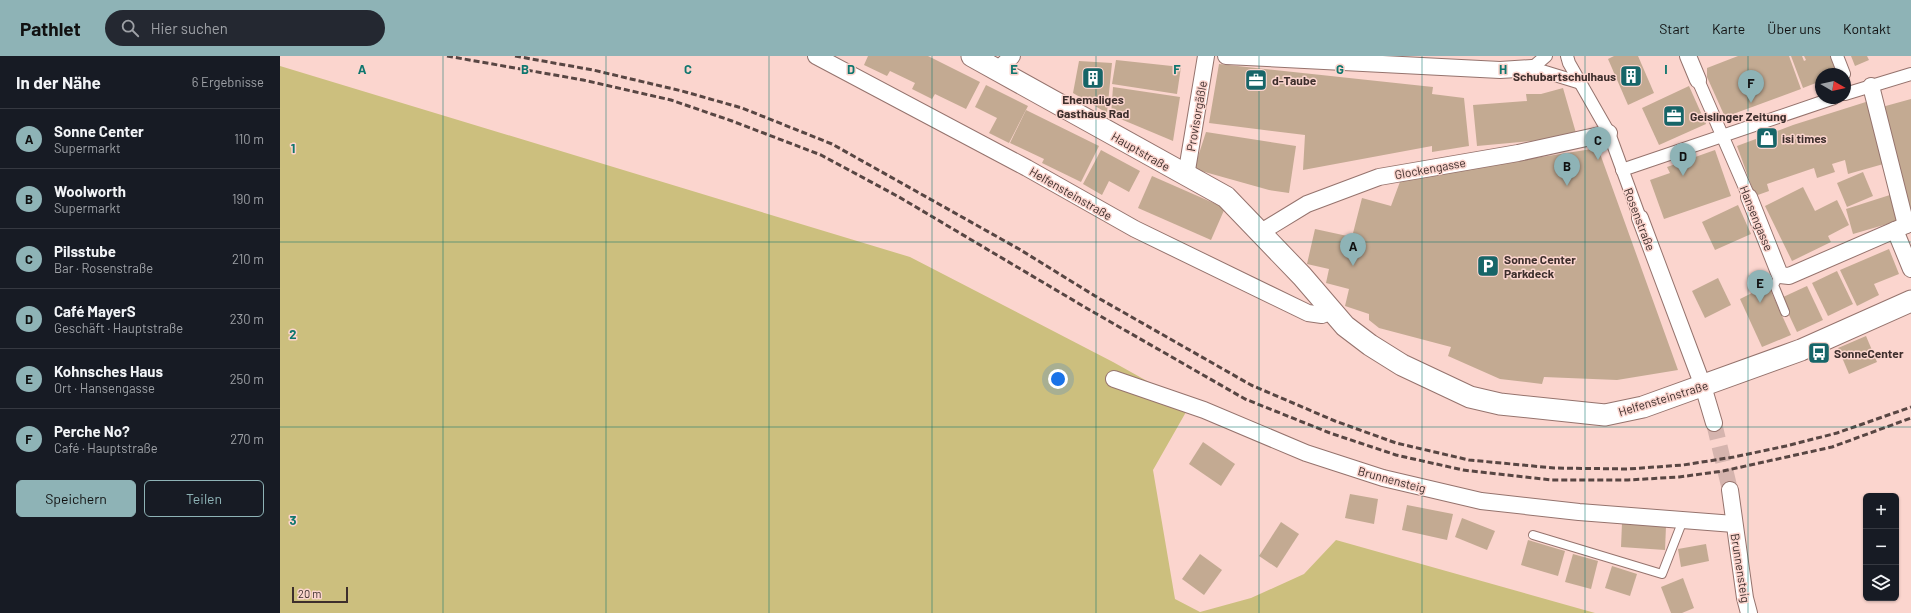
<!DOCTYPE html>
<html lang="de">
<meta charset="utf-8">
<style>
body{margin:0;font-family:Barlow,sans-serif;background:#242831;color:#f1f3f6}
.controls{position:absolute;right:12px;bottom:12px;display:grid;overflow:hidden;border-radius:6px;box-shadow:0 1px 3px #0004}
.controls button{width:36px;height:36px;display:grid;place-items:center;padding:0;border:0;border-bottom:1px solid #363941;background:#171b24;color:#f1f3f6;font:20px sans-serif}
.compass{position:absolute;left:1535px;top:12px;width:36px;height:36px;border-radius:50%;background:#171b24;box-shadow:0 1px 3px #0004;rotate:99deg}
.scale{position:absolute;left:12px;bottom:10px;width:56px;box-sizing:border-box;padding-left:4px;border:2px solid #3d2e2c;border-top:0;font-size:11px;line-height:14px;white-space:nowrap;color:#3d2e2c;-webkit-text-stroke:3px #fbd5ce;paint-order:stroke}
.you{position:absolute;left:778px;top:323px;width:14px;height:14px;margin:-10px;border:3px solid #fff;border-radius:50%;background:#1a73e8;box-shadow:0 0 0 6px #1a73e833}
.badge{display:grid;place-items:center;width:26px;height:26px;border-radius:50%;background:#8eb3b6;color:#111;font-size:13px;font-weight:700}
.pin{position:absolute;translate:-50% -33px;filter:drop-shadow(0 1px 2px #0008)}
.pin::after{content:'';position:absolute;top:21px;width:14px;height:12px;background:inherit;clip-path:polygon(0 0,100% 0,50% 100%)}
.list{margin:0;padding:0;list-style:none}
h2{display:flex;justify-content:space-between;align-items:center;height:52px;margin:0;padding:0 16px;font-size:17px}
h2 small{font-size:13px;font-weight:400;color:#9ea1a6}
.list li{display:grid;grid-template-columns:26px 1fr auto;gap:12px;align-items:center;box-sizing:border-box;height:60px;padding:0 16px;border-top:1px solid #363941}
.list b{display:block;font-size:15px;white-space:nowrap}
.list p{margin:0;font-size:13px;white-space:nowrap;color:#9ea1a6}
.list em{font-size:13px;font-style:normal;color:#9ea1a6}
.actions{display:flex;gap:8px;padding:12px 16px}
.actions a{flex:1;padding:9px 0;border:1px solid #8eb3b6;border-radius:6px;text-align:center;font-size:14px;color:#8eb3b6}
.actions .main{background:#8eb3b6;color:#111}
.icon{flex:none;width:22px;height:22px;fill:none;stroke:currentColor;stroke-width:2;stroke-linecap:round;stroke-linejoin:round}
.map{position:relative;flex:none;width:1631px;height:557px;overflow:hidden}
header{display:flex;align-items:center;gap:24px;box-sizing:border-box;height:56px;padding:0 20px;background:#8eb3b6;color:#111}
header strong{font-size:19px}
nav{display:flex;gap:22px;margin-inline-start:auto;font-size:14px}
.search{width:280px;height:36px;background:#242831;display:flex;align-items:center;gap:10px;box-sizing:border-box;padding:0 14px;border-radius:22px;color:#9ea1a6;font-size:15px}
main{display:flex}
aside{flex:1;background:#171b24}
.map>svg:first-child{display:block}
.green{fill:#ccbf7e}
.building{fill:#c3aa92}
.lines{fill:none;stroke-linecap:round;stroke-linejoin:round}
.minor-tunnel{stroke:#d5b4ae;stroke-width:16;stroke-dasharray:16 8;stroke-linecap:butt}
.service-casing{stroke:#95736d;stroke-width:10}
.pedestrian-casing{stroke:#95736d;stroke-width:14}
.minor-casing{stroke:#95736d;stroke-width:18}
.tertiary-casing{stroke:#95736d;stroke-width:23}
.service{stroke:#fff;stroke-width:8}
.pedestrian{stroke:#fff;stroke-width:12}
.minor{stroke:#fff;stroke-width:16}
.tertiary{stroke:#fff;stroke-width:21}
.rail{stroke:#584643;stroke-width:3;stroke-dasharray:6 3;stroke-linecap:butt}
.grid{fill:none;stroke:#0f766e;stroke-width:1;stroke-opacity:0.55}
.labels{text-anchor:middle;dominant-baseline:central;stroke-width:3;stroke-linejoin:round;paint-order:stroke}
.poi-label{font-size:12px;font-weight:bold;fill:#3d2e2c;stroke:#fbd5ce;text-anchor:start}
.street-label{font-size:12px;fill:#3d2e2c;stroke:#fbd5ce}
.grid-label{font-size:13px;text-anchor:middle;font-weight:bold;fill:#0f766e;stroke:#fbd5ce;stroke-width:3;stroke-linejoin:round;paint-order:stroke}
</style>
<header>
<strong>Pathlet</strong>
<div class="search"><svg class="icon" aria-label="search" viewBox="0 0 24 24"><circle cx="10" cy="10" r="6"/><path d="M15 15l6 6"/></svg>Hier suchen</div>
<nav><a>Start</a><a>Karte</a><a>Über uns</a><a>Kontakt</a></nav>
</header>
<main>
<aside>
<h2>In der Nähe<small>6 Ergebnisse</small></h2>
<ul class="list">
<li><span class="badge">A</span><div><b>Sonne Center</b><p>Supermarkt</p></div><em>110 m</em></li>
<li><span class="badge">B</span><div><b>Woolworth</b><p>Supermarkt</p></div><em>190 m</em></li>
<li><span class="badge">C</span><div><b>Pilsstube</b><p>Bar · Rosenstraße</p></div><em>210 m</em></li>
<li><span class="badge">D</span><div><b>Café MayerS</b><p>Geschäft · Hauptstraße</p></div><em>230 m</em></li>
<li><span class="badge">E</span><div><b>Kohnsches Haus</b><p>Ort · Hansengasse</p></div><em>250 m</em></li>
<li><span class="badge">F</span><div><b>Perche No?</b><p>Café · Hauptstraße</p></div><em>270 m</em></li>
</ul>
<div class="actions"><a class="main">Speichern</a><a>Teilen</a></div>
</aside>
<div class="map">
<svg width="1631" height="557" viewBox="0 0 1631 557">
<rect width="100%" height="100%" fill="#fbd5ce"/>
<polygon class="green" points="0,10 630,201 833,306 910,349 873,414 895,543 920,556 971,542 1024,518 1056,484 1315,557 0,557"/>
<g class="building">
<polygon points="588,0 648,0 700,26 686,53 655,38 652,43 632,33 635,27 610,15 607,20 584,9"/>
<polygon points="1334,0 1358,0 1374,37 1348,49 1328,3"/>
<polygon points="1458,0 1509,0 1521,33 1445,61 1427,21 1427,12"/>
<polygon points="1511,0 1522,0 1524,5 1526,4 1524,0 1550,0 1557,18 1541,18 1541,25 1523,32"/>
<polygon points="1571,0 1587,0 1589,4 1575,10"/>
<polygon points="836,4 901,11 897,38 832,28"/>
<polygon points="799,5 832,7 827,57 793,37"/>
<polygon points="939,8 1153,31 1152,38 1184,42 1189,90 1152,96 1152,90 1023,114 1025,79 929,67"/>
<polygon points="706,29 748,50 729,87 709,77 717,62 695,51"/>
<polygon points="1409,30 1426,68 1379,89 1362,52"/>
<polygon points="833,31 900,41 893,85 831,59"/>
<polygon points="1283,32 1296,77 1273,83 1197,90 1193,49 1247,45 1246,38 1261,38"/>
<polygon points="1631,43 1631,155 1602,51"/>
<polygon points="1589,45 1607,107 1568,118 1565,104 1552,108 1555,116 1537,122 1534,112 1487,128 1489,135 1475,140 1457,90 1513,69"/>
<polygon points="746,54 819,90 801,126 762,107 764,103 730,87"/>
<polygon points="926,76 1016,90 1009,137 989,134 914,113"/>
<polygon points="1318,92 1398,314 1337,324 1264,321 1262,328 1220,323 1168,300 1171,291 1099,272 1089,264 1089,258 1065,250 1069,233 1046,227 1049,213 1027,208 1035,173 1072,181 1082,142 1111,150 1121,123"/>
<polygon points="821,94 860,115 849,136 829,125 822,139 803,128"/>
<polygon points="1435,94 1451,140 1384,163 1370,124 1390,117 1387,111"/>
<polygon points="1583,116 1593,140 1567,151 1557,127"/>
<polygon points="872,120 945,152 931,184 858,152"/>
<polygon points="1523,131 1535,155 1557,144 1569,169 1548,180 1551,186 1512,205 1485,150"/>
<polygon points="1613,138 1621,164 1573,178 1566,153"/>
<polygon points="1458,149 1471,178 1435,194 1422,166"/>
<polygon points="1609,193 1619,218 1594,228 1599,239 1577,250 1560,214"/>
<polygon points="1557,215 1573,248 1548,260 1532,227"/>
<polygon points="1438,222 1451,249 1425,262 1412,235"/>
<polygon points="1488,229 1511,279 1482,291 1460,243"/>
<polygon points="1527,230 1543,264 1517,276 1501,242"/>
<polygon points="1586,280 1597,306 1569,318 1558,292"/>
<polygon points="923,386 955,408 941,430 909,408"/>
<polygon points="1070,438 1098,443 1094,468 1065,462"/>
<polygon points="1127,449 1173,458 1167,484 1122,474"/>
<polygon points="1182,462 1215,475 1207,494 1175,481"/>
<polygon points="1001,466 1019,478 997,512 979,500"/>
<polygon points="1342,467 1386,470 1385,494 1341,491"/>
<polygon points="1248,484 1285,495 1278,520 1241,509"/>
<polygon points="1426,488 1429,505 1401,511 1398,493"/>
<polygon points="920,498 942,514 924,539 902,523"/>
<polygon points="1293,498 1318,505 1311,533 1285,526"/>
<polygon points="1332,510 1357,518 1350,540 1325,532"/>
<polygon points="1403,522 1414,552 1402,557 1391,557 1381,531"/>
</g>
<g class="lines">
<polyline class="minor-tunnel" points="1434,367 1450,434"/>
<g class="service-casing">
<g id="service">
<polyline points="1500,219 1494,229 1505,256"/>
<polyline points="1253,479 1382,518 1403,464"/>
</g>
</g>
<g class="pedestrian-casing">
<g id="pedestrian">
<polyline points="1287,0 1289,7 1329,77 1360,162"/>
<polyline points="1557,0 1564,18"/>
<polyline points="1252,12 1301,27"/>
<polyline points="1252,12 1266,0"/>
<polyline points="1418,24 1469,141"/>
<polyline points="1565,38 1631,18"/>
<polyline points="1342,114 1554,42"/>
</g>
</g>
<g class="minor-casing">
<g id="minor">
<polyline points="536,0 747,112 855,173 1028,257 1042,259 1052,255"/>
<polyline points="946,0 1220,14 1252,12"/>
<polyline points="1408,0 1418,24"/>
<polyline points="718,14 732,0"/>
<polyline points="1591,30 1626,169"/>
<polyline points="906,120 926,0"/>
<polyline points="1469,141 1500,219 1509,220 1631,167"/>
<polyline points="1360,162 1423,330 1434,367"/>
<polyline points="1615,174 1631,213"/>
<polyline points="981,176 1027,148 1099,121 1238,97 1329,77"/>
<polyline points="834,323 924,354 1026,397 1103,422 1201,445 1299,456 1454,468"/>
<polyline points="1450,434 1465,542 1469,557"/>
</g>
</g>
<g class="tertiary-casing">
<polyline id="tertiary" points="692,0 946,141 1022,220 1065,270 1090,289 1122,309 1190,341 1220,348 1325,359 1363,351 1521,294 1631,245"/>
</g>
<use href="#service" class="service"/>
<use href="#pedestrian" class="pedestrian"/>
<use href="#minor" class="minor"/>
<use href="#tertiary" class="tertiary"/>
<g class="rail">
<polyline points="167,0 303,24 391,44 452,65 541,99 619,141 808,253 965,343 1050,377 1116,399 1183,414 1272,424 1348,424 1399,421 1443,415 1552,391 1631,362"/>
<polyline points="235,0 313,14 402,35 462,52 552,88 739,193 820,243 971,329 1055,365 1116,387 1189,404 1274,412 1348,413 1403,409 1454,401 1506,390 1557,377 1631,351"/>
</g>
</g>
<path class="grid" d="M163,0V557M326,0V557M489,0V557M652,0V557M816,0V557M979,0V557M1142,0V557M1305,0V557M1468,0V557M0,186H1631M0,371H1631"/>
<defs>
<g id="building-square" transform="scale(1.15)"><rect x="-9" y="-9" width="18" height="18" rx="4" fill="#166568" stroke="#fbd5ce"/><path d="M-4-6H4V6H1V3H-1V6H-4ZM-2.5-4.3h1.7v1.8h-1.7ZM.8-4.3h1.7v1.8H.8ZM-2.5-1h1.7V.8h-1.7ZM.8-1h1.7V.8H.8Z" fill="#fff"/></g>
<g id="office-square" transform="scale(1.15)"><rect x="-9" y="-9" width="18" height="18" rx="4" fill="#166568" stroke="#fbd5ce"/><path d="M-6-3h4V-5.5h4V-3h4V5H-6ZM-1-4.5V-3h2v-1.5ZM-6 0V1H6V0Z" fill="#fff"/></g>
<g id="shop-square" transform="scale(1.15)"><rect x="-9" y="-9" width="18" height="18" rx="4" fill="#166568" stroke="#fbd5ce"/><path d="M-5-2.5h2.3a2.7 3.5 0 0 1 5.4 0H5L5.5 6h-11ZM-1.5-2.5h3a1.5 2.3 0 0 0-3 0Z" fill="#fff"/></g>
<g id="parking-square" transform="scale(1.15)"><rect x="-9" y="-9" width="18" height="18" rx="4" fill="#166568" stroke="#fbd5ce"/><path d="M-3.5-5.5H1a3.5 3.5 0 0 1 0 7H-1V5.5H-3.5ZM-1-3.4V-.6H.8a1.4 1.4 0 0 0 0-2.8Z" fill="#fff"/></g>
<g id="bus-square" transform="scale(1.15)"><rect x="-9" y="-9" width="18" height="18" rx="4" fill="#166568" stroke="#fbd5ce"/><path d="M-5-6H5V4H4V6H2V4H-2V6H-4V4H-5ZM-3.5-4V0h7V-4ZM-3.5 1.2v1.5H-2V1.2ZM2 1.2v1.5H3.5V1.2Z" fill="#fff"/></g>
</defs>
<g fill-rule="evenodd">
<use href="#building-square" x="1351" y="20"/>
<use href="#building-square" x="813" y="22"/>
<use href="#office-square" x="976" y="24"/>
<use href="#office-square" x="1394" y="60"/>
<use href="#shop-square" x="1487" y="82"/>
<use href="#parking-square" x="1208" y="210"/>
<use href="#bus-square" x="1539" y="297"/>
</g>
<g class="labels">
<g class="poi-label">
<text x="1336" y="20" text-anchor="end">Schubartschulhaus</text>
<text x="992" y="24">d-Taube</text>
<text x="813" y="43" text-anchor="middle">Ehemaliges<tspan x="813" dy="14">Gasthaus Rad</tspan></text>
<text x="1410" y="60">Geislinger Zeitung</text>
<text x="1502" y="82">isi times</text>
<text x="1224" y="203">Sonne Center<tspan x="1224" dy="14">Parkdeck</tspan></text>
<text x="1554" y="297">SonneCenter</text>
</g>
<g class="street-label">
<text transform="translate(916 60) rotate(-80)">Provisorgäßle</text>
<text transform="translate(861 95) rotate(30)">Hauptstraße</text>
<text transform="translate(1150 112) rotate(-10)">Glockengasse</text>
<text transform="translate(791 137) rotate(30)">Helfensteinstraße</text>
<text transform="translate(1477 162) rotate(68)">Hansengasse</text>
<text transform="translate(1360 163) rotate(69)">Rosenstraße</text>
<text transform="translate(1383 342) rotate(-17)">Helfensteinstraße</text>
<text transform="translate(1112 423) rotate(15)">Brunnensteig</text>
<text transform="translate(1461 512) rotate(81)">Brunnensteig</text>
</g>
</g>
<g class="grid-label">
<text x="82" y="18">A</text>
<text x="245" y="18">B</text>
<text x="408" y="18">C</text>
<text x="571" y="18">D</text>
<text x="734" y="18">E</text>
<text x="897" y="18">F</text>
<text x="1060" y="18">G</text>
<text x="1223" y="18">H</text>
<text x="1386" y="18">I</text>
<text x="13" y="97">1</text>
<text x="13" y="283">2</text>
<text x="13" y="469">3</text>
</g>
</svg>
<div class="controls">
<button>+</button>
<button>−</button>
<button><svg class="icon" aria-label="layers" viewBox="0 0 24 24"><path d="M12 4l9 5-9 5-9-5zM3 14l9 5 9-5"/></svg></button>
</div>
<svg class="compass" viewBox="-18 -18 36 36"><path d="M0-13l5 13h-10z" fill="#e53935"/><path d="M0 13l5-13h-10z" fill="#9ea1a6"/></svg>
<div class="scale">20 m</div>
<div class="you"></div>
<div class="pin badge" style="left:1073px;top:210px">A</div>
<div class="pin badge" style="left:1287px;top:130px">B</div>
<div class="pin badge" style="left:1318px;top:104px">C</div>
<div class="pin badge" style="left:1403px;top:120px">D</div>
<div class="pin badge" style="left:1480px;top:247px">E</div>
<div class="pin badge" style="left:1471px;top:47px">F</div>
</div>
</main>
